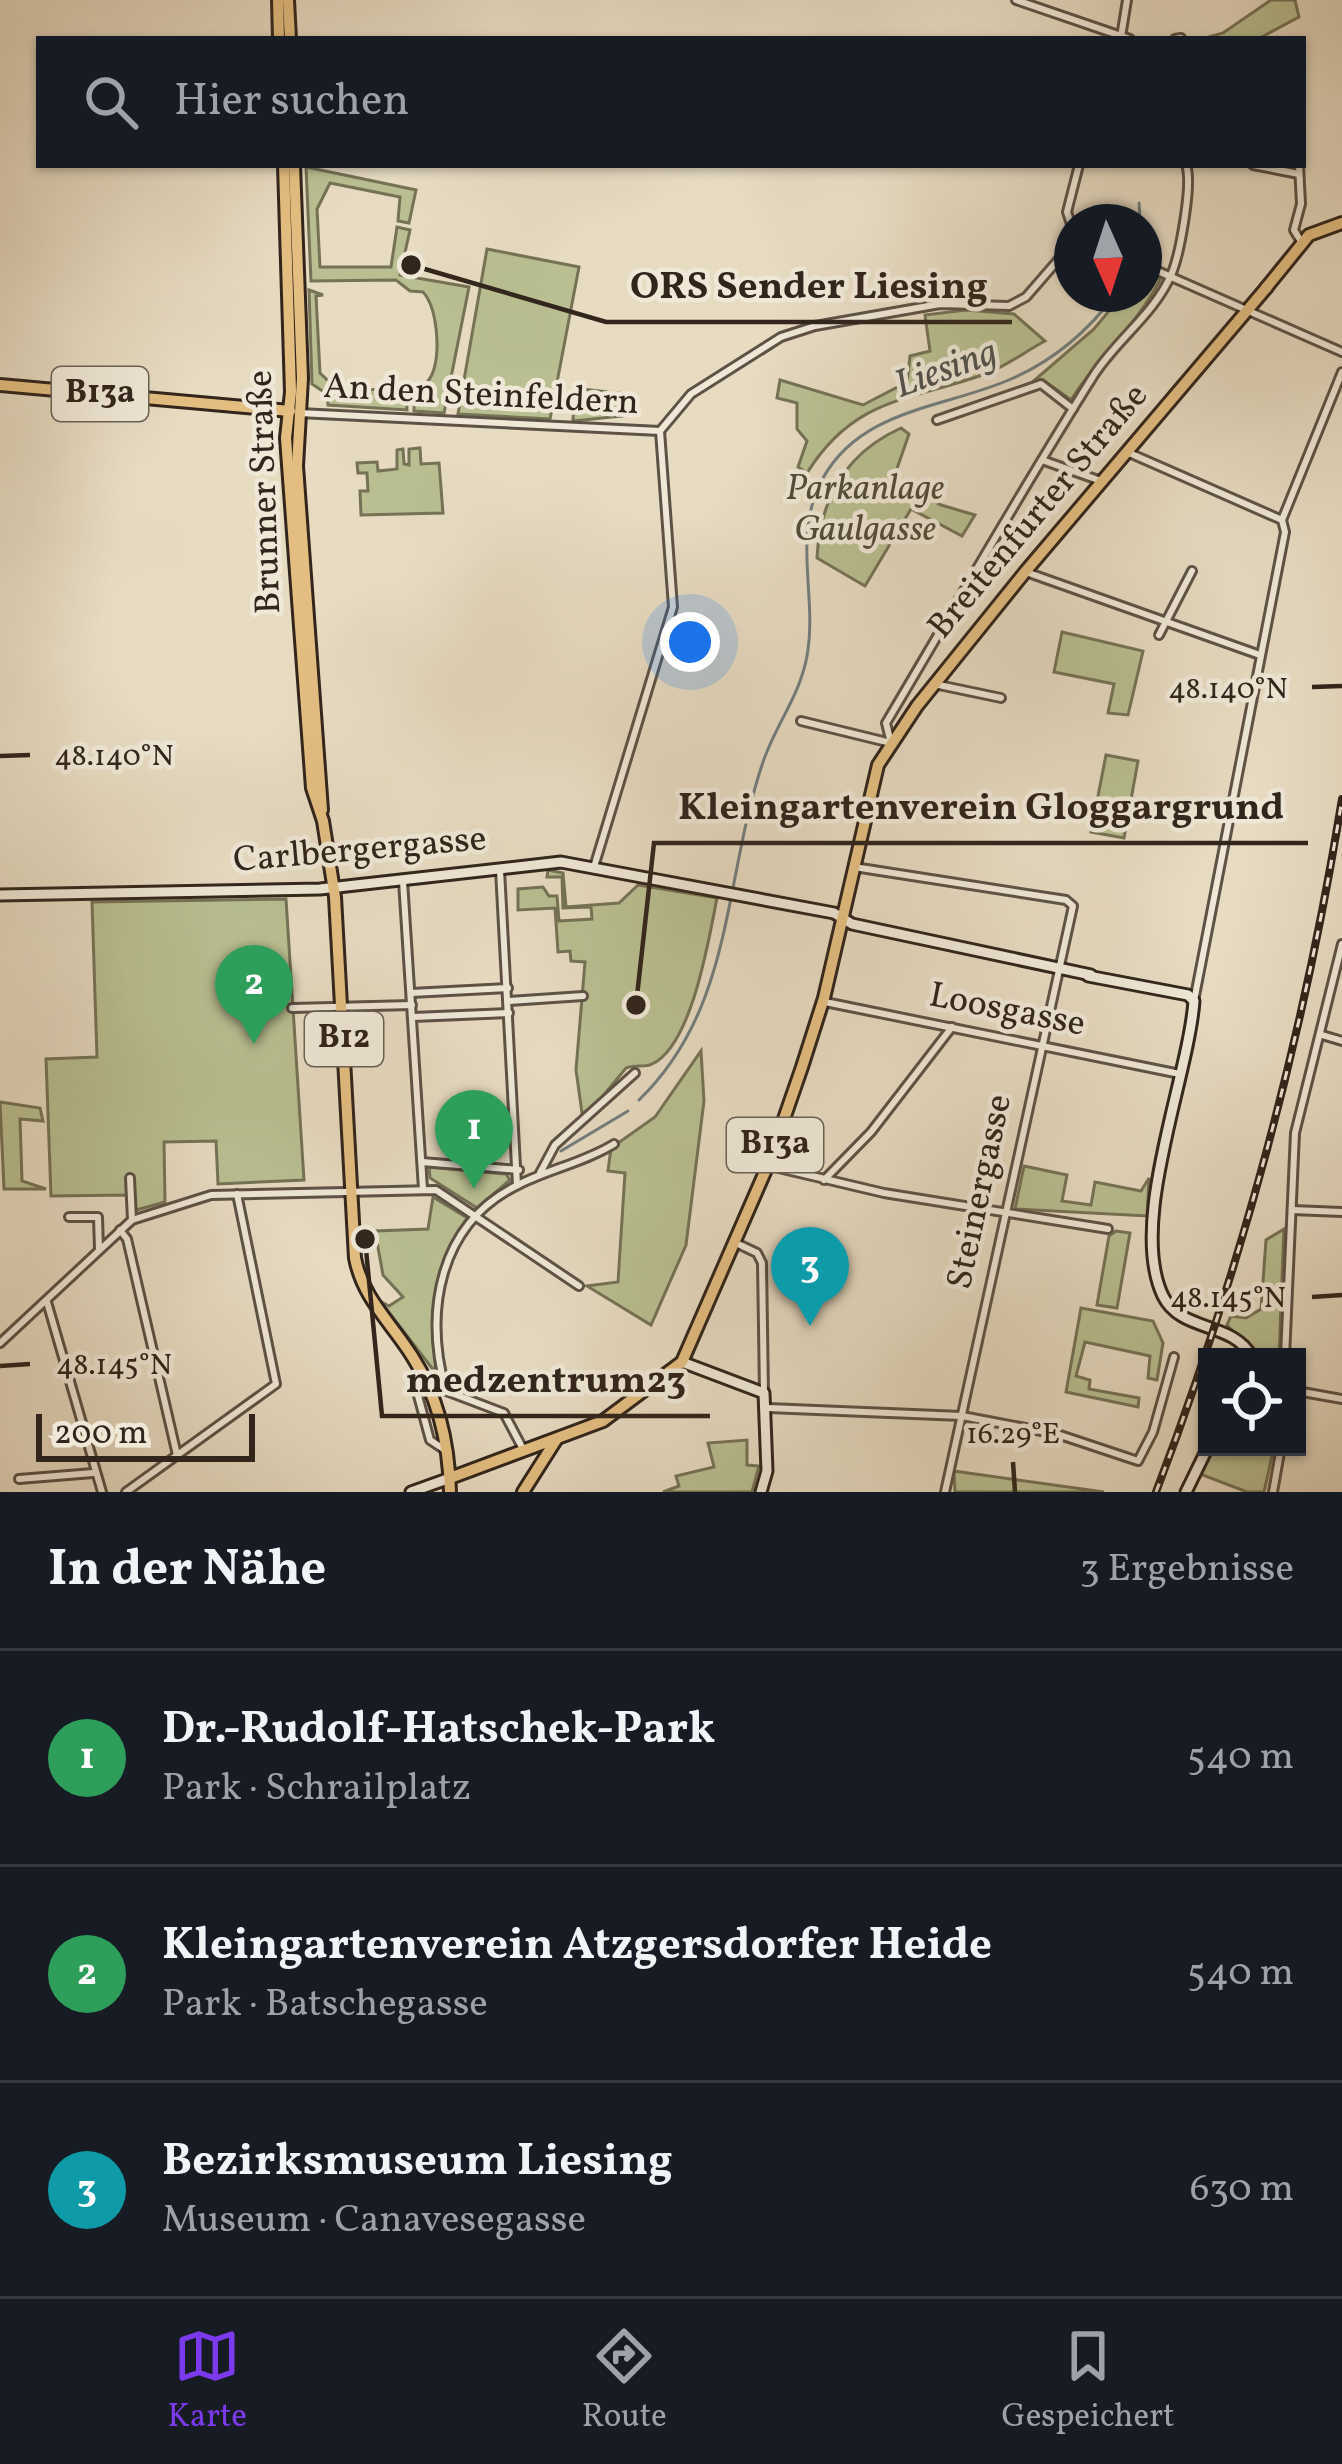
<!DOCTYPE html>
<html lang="de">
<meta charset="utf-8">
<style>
body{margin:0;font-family:Vollkorn,serif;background:#242831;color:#f1f3f6}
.controls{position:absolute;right:36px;bottom:36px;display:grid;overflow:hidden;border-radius:0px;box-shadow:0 3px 9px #0004}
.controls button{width:108px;height:108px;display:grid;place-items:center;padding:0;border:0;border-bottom:3px solid #363941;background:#171b24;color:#f1f3f6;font:60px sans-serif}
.compass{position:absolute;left:1054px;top:204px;width:108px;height:108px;border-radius:50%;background:#171b24;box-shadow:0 3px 9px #0004;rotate:177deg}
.scale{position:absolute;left:36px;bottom:30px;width:219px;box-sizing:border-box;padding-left:12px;border:6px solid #31251c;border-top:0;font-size:33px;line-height:42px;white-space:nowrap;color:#31251c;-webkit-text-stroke:9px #efe8d7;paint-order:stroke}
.you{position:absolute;left:690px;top:642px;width:42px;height:42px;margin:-30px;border:9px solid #fff;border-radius:50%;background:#1a73e8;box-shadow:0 0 0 18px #1a73e833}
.badge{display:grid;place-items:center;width:78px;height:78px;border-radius:50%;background:#7c3aed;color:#fff;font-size:39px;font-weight:700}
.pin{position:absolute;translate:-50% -99px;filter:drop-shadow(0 3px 6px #0008)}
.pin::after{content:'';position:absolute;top:63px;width:42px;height:36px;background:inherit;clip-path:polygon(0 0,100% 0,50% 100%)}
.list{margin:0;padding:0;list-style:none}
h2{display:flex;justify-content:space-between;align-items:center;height:156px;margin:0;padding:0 48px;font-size:51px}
h2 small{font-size:39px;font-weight:400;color:#9ea1a6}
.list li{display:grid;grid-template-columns:78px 1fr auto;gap:36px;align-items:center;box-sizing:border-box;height:216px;padding:0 48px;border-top:3px solid #363941}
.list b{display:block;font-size:45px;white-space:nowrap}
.list p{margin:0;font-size:39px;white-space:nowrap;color:#9ea1a6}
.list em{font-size:39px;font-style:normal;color:#9ea1a6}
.icon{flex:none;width:66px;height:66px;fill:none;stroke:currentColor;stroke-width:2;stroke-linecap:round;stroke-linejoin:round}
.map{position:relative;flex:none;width:1342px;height:1492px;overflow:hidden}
.search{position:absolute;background:#171b24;box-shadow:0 3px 9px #0004;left:36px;right:36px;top:36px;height:132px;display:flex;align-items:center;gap:30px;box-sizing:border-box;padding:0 42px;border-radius:0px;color:#9ea1a6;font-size:45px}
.sheet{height:804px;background:#171b24}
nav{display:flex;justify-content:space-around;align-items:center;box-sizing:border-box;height:168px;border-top:3px solid #363941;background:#171b24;font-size:33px;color:#9ea1a6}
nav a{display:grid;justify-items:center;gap:6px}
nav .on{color:#7c3aed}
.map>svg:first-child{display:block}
.green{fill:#b9bf91;stroke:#757256;stroke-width:3}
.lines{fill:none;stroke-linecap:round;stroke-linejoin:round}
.stream{stroke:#727d7e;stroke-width:3}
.street-casing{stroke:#5e5246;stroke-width:12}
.secondary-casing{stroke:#31251c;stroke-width:15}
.primary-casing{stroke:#31251c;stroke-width:16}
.street{stroke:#efe8d7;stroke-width:6}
.secondary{stroke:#efe8d7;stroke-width:9}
.primary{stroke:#e4be81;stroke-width:10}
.rail-casing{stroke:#31251c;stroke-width:8}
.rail{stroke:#efe8d7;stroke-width:3;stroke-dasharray:9;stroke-linecap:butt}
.ticks{fill:none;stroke:#31251c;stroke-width:4.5}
.labels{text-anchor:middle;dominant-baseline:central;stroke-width:9;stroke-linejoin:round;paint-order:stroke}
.shield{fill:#efe8d7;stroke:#6a6054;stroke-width:3}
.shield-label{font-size:33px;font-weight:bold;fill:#31251c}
.street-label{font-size:36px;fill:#31251c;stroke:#efe8d7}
.park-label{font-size:36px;font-style:italic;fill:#534c39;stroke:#efe8d7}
.water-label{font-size:39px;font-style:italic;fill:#51514d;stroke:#efe8d7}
.ticks-label{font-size:30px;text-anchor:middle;fill:#31251c;stroke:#efe8d7;stroke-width:9;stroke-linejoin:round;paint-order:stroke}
.leader{fill:none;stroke:#31251c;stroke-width:4.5}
.callout-dot{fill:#31251c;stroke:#efe8d7;stroke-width:4.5}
.callout-label{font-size:39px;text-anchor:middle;font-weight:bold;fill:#31251c;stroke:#efe8d7;stroke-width:9;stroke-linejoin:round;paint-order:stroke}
</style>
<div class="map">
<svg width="1342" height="1492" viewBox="0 0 1342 1492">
<rect width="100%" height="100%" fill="#e7dbc2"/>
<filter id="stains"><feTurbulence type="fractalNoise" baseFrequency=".00167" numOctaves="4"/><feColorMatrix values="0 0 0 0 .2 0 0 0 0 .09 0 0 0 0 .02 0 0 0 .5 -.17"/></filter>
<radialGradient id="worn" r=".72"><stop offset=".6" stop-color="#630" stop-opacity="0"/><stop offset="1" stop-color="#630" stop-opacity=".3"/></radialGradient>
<g class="green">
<polygon points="1271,0 1295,0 1299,17 1258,39 1202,39 1223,33"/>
<path d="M306,167L416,190L409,223L398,221L400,197L330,183L317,209L320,267H391L397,227L410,230L400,275L469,287L444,413L414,411C413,390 429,388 434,369C440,348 437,307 423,292L410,291L396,280L311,281Z"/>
<polygon points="487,249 579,267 550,419 458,414"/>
<path d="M1144,272L1160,280C1140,321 1097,358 1071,400L1043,380L1029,385L1094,329L1123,294H1144Z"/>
<polygon points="309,290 323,295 316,296 320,373 340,392 406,387 407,410 328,405 327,394 312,384"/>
<path d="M966,310L1014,314L1045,341C1026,351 1008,365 988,373C911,401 855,396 807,473L798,467L807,441L797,429V403L777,398L780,380L863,405L907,382L910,356L930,351L925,315Z"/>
<polygon points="574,388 626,394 623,416 573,421"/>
<path d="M901,428L909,434L893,480L941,505L975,515L962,536L911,509L865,586L817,558C820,498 846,453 901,428Z"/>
<polygon points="420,448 421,464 439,463 443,513 361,515 360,491 368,491 367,473 358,473 357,463 377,462 378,471 397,469 397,450 403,449 404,464 409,465 409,449"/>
<polygon points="1062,632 1143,651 1128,715 1108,713 1114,684 1054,672"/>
<polygon points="1106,755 1138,761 1124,838 1091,832"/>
<path d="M548,870L563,873L566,907L619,903L638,885L717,898C709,938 692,1046 652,1064C645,1068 636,1064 626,1068L583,1120L576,1070L585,962L571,961L570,951L558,952L555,908L518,910V889L543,887L549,896H557L559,921L592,919L591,907L563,908L562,877H547Z"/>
<polygon points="286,899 304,1180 218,1184 216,1141 164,1142 165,1202 129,1212 127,1195 51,1196 46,1059 97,1057 92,902"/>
<polygon points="701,1051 704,1101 686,1245 651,1325 587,1286 618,1282 625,1173 608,1171 611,1148 655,1117"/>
<polygon points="0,1102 40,1108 43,1121 20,1119 22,1181 46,1189 4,1189"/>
<polygon points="1024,1166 1067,1175 1062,1201 1091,1205 1095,1182 1141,1191 1149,1178 1147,1216 1015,1209"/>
<polygon points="429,1167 506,1174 510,1180 477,1208 430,1178"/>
<path d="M433,1197L469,1219C425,1277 437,1308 435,1372L380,1301L389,1306L403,1297L383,1275L375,1231L428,1229Z"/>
<polygon points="1284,1229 1279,1357 1257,1357 1227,1325 1231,1316 1246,1318 1261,1309 1266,1240"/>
<polygon points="1116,1231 1130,1233 1117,1308 1097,1305 1109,1236"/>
<polygon points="1081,1308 1153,1321 1163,1343 1157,1380 1148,1378 1150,1356 1085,1342 1076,1376 1090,1380 1089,1389 1139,1398 1138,1407 1066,1392"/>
<polygon points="747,1440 747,1465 759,1466 752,1492 663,1492 679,1486 676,1476 714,1467 708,1443"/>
<polygon points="1215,1447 1274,1447 1264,1492 1247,1492 1200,1474"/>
<polygon points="954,1471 1104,1492 955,1492"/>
</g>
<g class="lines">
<g class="stream">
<polyline points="1139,203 1140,222"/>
<path d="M639,1100C734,1008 723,882 762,765C774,727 800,696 807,656C818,595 791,536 823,478C862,408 946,408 1011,379C1053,361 1088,331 1116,294"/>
<polyline points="561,1151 628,1111"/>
</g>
<g class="street-casing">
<g id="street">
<polyline points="1016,0 1130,39"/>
<polyline points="1121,37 1127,0"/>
<polyline points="1175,39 1181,38"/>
<polyline points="1253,165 1299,174"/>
<polyline points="1299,165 1301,204 1294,230 1302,243"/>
<polyline points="1072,227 1067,212 1079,165"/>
<polyline points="1144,265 1342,352"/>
<polyline points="299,413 660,431"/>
<polyline points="937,420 1041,384 1073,409"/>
<polyline points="660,431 691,394 781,337 815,326 940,304 1009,306 1026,297 1072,244"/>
<polyline points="1127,452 1282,520"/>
<polyline points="1042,460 1101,481"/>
<polyline points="1026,572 1260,655"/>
<polyline points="1159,635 1192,571"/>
<polyline points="934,684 1001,698"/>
<path d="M801,721L891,743L886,723C955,607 1022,489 1094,375C1118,338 1154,315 1172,273C1180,253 1193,183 1186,165"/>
<polyline points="594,867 673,607 660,431"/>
<polyline points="854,867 1066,900 1073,906 945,1492"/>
<polyline points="500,870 517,1185"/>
<polyline points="403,881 423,1189"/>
<polyline points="411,993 508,988"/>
<polyline points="509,1001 583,996"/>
<polyline points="1194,1001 1285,532 1282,520 1342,372"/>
<polyline points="825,1002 1180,1074"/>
<polyline points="292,1008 412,1005"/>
<polyline points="413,1017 509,1013"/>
<polyline points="1322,1035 1342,1041"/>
<polyline points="422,1162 519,1170"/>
<polyline points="770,1166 884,1193 1108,1229"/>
<polyline points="540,1173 555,1145 635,1073"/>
<polyline points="130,1178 132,1220"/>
<polyline points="824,1180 871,1132 952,1027"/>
<polyline points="1292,1210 1342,1212"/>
<polyline points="69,1217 98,1217 99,1250"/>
<polyline points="120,1230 127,1239 177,1455"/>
<polyline points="736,1243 757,1253 762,1263 764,1393"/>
<polyline points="47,1302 102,1492"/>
<polyline points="0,1343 132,1220 211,1195 436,1190 579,1286"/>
<polyline points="1285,1357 1295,1133 1342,944"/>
<polyline points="420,1370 414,1381 430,1440 445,1450"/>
<polyline points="1297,1391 1342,1399"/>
<polyline points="768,1408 962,1416 1057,1434 1138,1461 1153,1432 1174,1357"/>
<path d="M523,1449L504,1413L446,1391C424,1312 438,1223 520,1184C550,1169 585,1162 614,1144"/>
<polyline points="19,1479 93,1473"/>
<polyline points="126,1492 276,1384 237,1194"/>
<polyline points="1273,1492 1281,1447"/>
</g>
</g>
<g class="secondary-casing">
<g id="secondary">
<polyline points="0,895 320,889 561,862 834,913 852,924 1091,975"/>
<path d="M1088,976L1188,995L1194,1001C1188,1080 1128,1223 1163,1296C1181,1333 1233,1321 1252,1357"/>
<polyline points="682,1362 764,1393 767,1471 761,1492"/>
<polyline points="411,1492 450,1478"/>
<polyline points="1186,1492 1208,1447"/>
</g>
</g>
<g class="primary-casing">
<g id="primary">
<polyline points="278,0 279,39"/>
<polyline points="288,0 290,39"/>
<path d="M284,165L291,392L286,438L312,788L323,821L335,897L355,1258C363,1299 390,1321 412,1356C438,1396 449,1445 450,1492"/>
<polyline points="294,165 302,378 297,466 322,810"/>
<polyline points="1266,288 1309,235 1342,223"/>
<polyline points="0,385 290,411"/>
<polyline points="450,1478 603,1421 682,1362 768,1165 802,1067 824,998 878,765 917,706 1025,572 1267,287"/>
<polyline points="523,1492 556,1440"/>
</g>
</g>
<use href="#street" class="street"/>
<use href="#secondary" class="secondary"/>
<use href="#primary" class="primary"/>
<g class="rail-casing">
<path id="rail" d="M1156,1492C1241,1269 1304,1035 1342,799"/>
</g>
<use href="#rail" class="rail"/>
</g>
<path class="ticks" d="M1312,687L1342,686M0,756L30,755M1312,1297L1342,1295M0,1366L30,1364M1013,1462L1015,1492"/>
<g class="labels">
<g class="shield">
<rect x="52" y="367" width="96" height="54" rx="9"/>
<rect x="305" y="1012" width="78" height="54" rx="9"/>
<rect x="727" y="1118" width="96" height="54" rx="9"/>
</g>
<g class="shield-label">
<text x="100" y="394">B13a</text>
<text x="344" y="1039">B12</text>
<text x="775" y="1145">B13a</text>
</g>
<g class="street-label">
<text transform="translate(481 396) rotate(3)">An den Steinfeldern</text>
<text transform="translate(266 492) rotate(-92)">Brunner Straße</text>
<text transform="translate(1039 512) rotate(-50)">Breitenfurter Straße</text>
<text transform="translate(360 851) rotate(-5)">Carlbergergasse</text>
<text transform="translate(1007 1011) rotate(11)">Loosgasse</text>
<text transform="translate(981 1192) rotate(-78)">Steinergasse</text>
</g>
<g class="park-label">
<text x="865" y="490">Parkanlage<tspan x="865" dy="41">Gaulgasse</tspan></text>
</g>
<g class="water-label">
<text transform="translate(946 370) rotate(-20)">Liesing</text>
</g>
</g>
<g class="ticks-label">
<text x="1228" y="698">48.140°N</text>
<text x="114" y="765">48.140°N</text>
<text x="1228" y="1307">48.145°N</text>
<text x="114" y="1374">48.145°N</text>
<text x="1013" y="1443">16.29°E</text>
</g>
<path class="leader" d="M411 265L606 322H1012M636 1005L654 843H1308M365 1239L382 1416H710"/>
<g class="callout-dot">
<circle cx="411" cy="265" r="12"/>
<circle cx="636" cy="1005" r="12"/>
<circle cx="365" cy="1239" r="12"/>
</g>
<g class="callout-label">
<text x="809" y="298">ORS Sender Liesing</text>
<text x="981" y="819">Kleingartenverein Gloggargrund</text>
<text x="546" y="1392">medzentrum23</text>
</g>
<rect width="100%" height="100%" filter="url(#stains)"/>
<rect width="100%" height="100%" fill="url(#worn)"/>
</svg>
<div class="controls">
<button><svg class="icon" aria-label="locate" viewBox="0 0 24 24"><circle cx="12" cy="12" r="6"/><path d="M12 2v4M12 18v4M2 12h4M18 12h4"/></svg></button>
</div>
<svg class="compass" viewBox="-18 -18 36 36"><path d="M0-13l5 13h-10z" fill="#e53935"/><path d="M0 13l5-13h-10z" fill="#9ea1a6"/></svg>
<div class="scale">200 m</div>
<div class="you"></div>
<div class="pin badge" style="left:474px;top:1189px;background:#2e9e5b">1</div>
<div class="pin badge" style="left:254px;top:1044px;background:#2e9e5b">2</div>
<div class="pin badge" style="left:810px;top:1326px;background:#0f9aa8">3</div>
<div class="search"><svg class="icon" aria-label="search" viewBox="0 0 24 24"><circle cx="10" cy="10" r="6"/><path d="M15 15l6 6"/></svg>Hier suchen</div>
</div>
<section class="sheet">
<h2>In der Nähe<small>3 Ergebnisse</small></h2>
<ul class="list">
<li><span class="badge" style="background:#2e9e5b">1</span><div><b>Dr.-Rudolf-Hatschek-Park</b><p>Park · Schrailplatz</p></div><em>540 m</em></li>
<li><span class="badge" style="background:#2e9e5b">2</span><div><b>Kleingartenverein Atzgersdorfer Heide</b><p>Park · Batschegasse</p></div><em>540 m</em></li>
<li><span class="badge" style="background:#0f9aa8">3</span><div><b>Bezirksmuseum Liesing</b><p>Museum · Canavesegasse</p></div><em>630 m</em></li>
</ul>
</section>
<nav>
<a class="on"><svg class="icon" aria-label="map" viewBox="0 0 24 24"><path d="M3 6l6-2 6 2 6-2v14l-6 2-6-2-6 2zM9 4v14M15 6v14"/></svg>Karte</a>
<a><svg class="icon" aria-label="directions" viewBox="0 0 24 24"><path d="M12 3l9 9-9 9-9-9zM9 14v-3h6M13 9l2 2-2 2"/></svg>Route</a>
<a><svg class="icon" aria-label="saved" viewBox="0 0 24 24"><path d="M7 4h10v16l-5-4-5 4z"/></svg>Gespeichert</a>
</nav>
